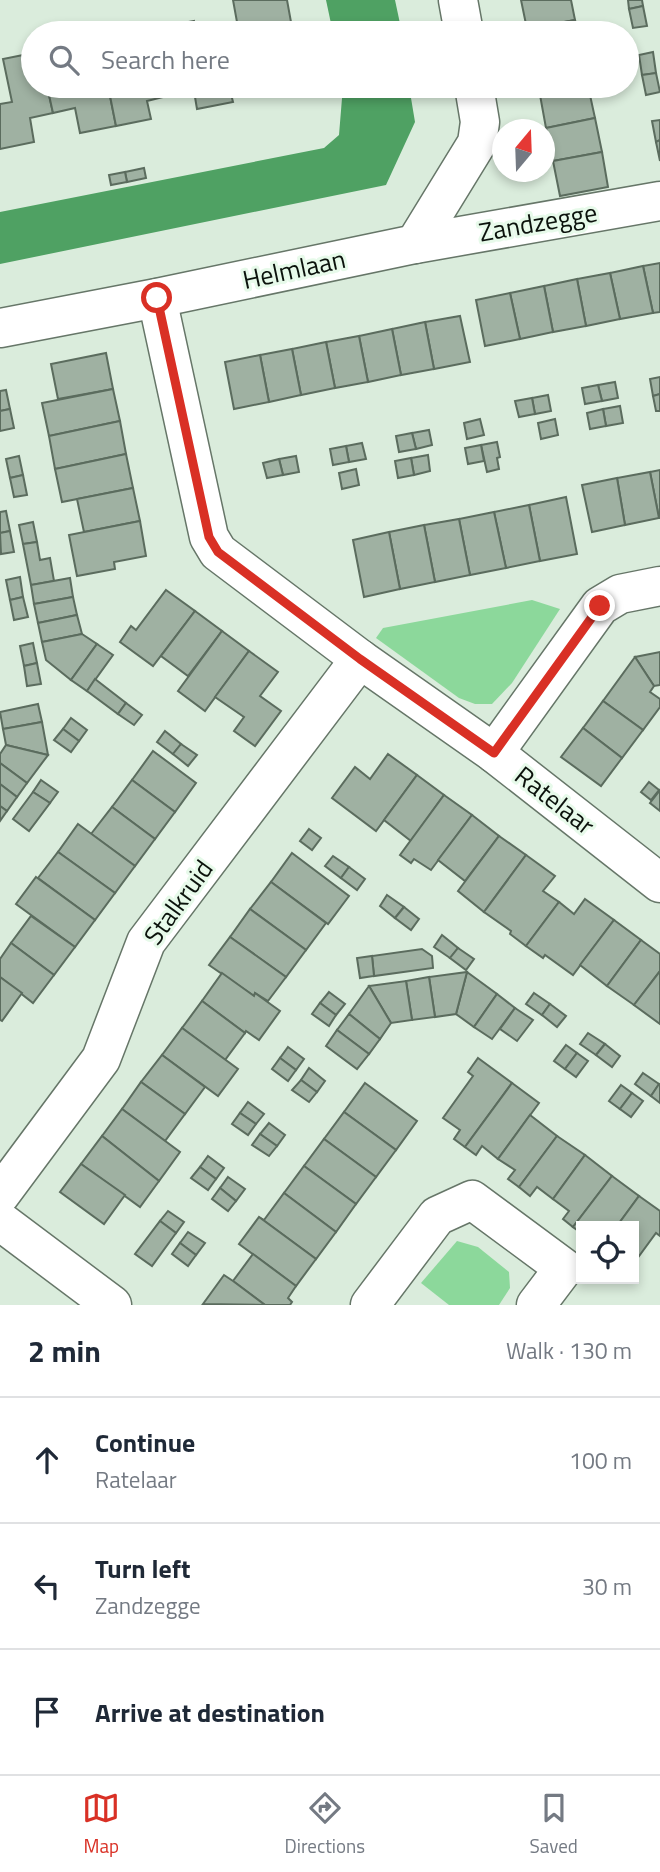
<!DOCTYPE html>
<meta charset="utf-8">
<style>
body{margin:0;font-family:"Titillium Web",sans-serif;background:#f6f6f7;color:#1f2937}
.controls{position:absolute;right:21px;bottom:21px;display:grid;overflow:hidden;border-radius:0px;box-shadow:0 4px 10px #0003}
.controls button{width:63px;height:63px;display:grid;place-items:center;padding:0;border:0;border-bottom:2px solid #e0e1e3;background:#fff;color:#1f2937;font:35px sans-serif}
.compass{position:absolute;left:492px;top:119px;width:63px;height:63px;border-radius:50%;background:#fff;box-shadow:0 4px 10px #0003;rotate:19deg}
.stop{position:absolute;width:21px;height:21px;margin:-16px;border:5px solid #d93025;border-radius:50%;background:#fff}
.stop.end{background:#d93025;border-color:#fff;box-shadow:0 2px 7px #0008}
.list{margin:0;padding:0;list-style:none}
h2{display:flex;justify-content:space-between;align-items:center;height:91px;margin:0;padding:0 28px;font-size:30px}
h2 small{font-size:23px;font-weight:400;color:#747a83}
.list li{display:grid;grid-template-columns:46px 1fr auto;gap:21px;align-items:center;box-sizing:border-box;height:126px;padding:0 28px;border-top:2px solid #e0e1e3}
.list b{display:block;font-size:26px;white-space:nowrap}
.list p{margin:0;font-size:23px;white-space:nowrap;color:#747a83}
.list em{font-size:23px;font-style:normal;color:#747a83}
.icon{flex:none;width:38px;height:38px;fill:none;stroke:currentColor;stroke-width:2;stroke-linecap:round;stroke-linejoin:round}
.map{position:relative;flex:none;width:660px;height:1305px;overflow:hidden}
.search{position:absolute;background:#fff;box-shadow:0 4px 10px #0003;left:21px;right:21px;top:21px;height:77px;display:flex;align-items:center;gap:18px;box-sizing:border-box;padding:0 24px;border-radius:38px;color:#747a83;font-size:26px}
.sheet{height:469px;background:#fff}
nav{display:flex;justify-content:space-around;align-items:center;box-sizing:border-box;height:98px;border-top:2px solid #e0e1e3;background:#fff;font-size:19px;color:#747a83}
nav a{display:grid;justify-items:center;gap:4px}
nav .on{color:#d93025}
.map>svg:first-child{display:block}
.green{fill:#8cd89b}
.water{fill:#4fa163}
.building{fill:#9fb1a2;stroke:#5b6c5e;stroke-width:2}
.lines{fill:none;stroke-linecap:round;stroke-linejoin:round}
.minor-casing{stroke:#667668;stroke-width:41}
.minor{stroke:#fff;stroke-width:38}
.route{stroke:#d93025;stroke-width:9}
.labels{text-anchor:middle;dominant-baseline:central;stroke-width:6;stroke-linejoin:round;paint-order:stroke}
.street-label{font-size:26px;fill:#0b120c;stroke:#e7faea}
</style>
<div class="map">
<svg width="660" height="1305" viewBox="0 0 660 1305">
<rect width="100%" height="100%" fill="#daecdc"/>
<g class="green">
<polygon points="532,600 560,609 512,683 492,704 475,704 459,698 376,638 383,628"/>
<polygon points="457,1241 478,1247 509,1272 510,1288 499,1305 449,1305 421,1283"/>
</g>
<g class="water">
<polygon points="326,0 395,0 402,33 333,33"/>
<polygon points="343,86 409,86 415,122 386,185 0,264 0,212 324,148 339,135"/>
</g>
<g class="building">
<polygon points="233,0 287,0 293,33 239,33"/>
<polygon points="521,0 571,0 575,20 527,29"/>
<polygon points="628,0 642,0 643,6 629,9"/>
<polygon points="643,6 647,26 633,28 629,9"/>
<polygon points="575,20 578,33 528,33 527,29"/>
<polygon points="194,21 196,33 158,33 157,28"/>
<polygon points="157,28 158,33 130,33"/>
<polygon points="653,52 656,73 642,75 639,55"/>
<polygon points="33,53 33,86 47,86 53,113 30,118 34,142 0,149 0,104 12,102 3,59"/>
<polygon points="656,73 660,92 646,95 642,75"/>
<polygon points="47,86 108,86 116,126 80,133 75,108 53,113"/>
<polygon points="108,86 169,86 171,95 147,101 151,119 116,126"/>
<polygon points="169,86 229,86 233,102 197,109 194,91 171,95"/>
<polygon points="229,86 263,86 263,87 231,93"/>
<polygon points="538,86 588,86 540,95"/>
<polygon points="588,86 595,118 546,128 540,95"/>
<polygon points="595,118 602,152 553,161 546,128"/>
<polygon points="660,120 660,140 656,142 652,121"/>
<polygon points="660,140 660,161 656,142"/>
<polygon points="602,152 608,187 560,196 553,161"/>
<polygon points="144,168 146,178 127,182 125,172"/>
<polygon points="125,172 127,182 111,185 109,175"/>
<polygon points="660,263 660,312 653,313 643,266"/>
<polygon points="643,266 653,313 620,319 610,273"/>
<polygon points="610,273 620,319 586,326 577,279"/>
<polygon points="577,279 586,326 553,332 544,286"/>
<polygon points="544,286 553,332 520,339 510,293"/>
<polygon points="510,293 520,339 485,346 476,300"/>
<polygon points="460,316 470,362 434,369 425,322"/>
<polygon points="425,322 434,369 401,375 392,329"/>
<polygon points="392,329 401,375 368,382 359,336"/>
<polygon points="359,336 368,382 335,388 326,342"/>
<polygon points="326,342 335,388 301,395 292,349"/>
<polygon points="292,349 301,395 269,402 260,355"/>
<polygon points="106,353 113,389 58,399 51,364"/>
<polygon points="260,355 269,402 234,409 225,362"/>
<polygon points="660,377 660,394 653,396 650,379"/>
<polygon points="615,382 618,398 602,401 598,385"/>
<polygon points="598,385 602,401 585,404 582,388"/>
<polygon points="113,389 120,421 49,436 42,403"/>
<polygon points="6,390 10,409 0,411 0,391"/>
<polygon points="660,394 660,411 656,411 653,396"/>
<polygon points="548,395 551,411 535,414 532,398"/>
<polygon points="532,398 535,414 519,417 515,401"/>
<polygon points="620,406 623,423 606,426 603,409"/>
<polygon points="10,409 14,428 0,431 0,411"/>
<polygon points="603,409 606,426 590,429 587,413"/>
<polygon points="480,419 484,435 467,439 464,423"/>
<polygon points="555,419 558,435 541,439 538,423"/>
<polygon points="120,421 126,454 55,469 49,436"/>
<polygon points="429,430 432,445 416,449 412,433"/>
<polygon points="412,433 416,449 399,452 396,436"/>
<polygon points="497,442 500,457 497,458 499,469 487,472 481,445"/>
<polygon points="362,443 366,459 349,462 346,446"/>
<polygon points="481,445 484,461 468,464 465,448"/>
<polygon points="346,446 349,462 333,465 330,449"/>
<polygon points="126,454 133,488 62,502 55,469"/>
<polygon points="428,455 430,471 414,475 411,458"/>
<polygon points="19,456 23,475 10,478 6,459"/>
<polygon points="296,456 299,472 283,475 279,459"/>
<polygon points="411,458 414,475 398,478 395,461"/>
<polygon points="279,459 283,475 267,478 263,463"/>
<polygon points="356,469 359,485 342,489 339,473"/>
<polygon points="660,470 660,518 659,518 650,472"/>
<polygon points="650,472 659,518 625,525 617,478"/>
<polygon points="23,475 27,495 14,497 10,478"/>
<polygon points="617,478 625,525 592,532 582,485"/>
<polygon points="133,488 140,521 84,532 77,499"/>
<polygon points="566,497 577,554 540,561 529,505"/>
<polygon points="529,505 540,561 506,568 494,512"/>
<polygon points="6,511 10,531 0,533 0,512"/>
<polygon points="494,512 506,568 470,575 459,519"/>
<polygon points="459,519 470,575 435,582 424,525"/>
<polygon points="140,521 146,556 114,562 115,569 77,576 69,535"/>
<polygon points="33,522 37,542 23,544 19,525"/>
<polygon points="424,525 435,582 400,589 389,532"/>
<polygon points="10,531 14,552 1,554 0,533"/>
<polygon points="389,532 400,589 364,597 353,540"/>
<polygon points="37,542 40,560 50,558 54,581 31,585 23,544"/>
<polygon points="20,577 23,597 10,600 6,580"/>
<polygon points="70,578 73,597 34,604 31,585"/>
<polygon points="166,590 195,611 153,666 120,642 131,626 136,630"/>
<polygon points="23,597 28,617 14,620 10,600"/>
<polygon points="73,597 77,615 38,623 34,604"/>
<polygon points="195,611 222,631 188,676 161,656"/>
<polygon points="77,615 82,634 42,642 38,623"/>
<polygon points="222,631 249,651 205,711 178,691"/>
<polygon points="82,634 97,644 71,680 46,660 42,642"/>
<polygon points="33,643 37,663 24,666 20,646"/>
<polygon points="97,644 113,655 87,691 71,680"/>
<polygon points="249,651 278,672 260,696 281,711 255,746 234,731 244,717 215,697"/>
<polygon points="660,652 660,685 654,686 635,657"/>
<polygon points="635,657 654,686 650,692 660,699 660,707 643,730 603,701"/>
<polygon points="37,663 41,684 27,686 24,666"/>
<polygon points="95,679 126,703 118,714 87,691"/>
<polygon points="603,701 643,730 622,758 583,728"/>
<polygon points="126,703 142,715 134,725 118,714"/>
<polygon points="38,704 42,722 3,729 0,712"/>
<polygon points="71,718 87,730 79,741 63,729"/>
<polygon points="42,722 48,755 6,745 3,729"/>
<polygon points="583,728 622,758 601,786 561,757"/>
<polygon points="63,729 79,741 71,752 54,740"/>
<polygon points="165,731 181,744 173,754 157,742"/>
<polygon points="181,744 197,755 188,766 173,754"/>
<polygon points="6,745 48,755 27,783 0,763 0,754"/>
<polygon points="153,751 196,783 175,812 132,780"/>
<polygon points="388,754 417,775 376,831 332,798 355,767 370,779"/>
<polygon points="0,763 27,783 17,797 0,784"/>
<polygon points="417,775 444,795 411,841 384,820"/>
<polygon points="41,780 58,792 50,803 33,792"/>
<polygon points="132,780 175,812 155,839 112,807"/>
<polygon points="649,782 659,790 651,800 641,792"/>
<polygon points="0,784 17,797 7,811 0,806"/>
<polygon points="660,790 660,811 650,803"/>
<polygon points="33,792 50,803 29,831 13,819"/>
<polygon points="444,795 472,815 431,870 414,859 411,863 400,855"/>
<polygon points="0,806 7,811 0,821"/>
<polygon points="112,807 155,839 135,866 91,834"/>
<polygon points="472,815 499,836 465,881 438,860"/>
<polygon points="78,824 135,866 115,893 58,852"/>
<polygon points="309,829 321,838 312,850 300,841"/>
<polygon points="499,836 526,855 484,912 458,891"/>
<polygon points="58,852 115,893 95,920 38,878"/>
<polygon points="292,853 349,896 328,924 271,882"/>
<polygon points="526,855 555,876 543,891 559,902 526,946 510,934 511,931 484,912"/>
<polygon points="333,856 349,867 341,878 325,866"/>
<polygon points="349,867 365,879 357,890 341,878"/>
<polygon points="36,877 95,920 75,947 16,904"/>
<polygon points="271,882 326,923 306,950 250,909"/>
<polygon points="387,895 404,907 395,918 380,906"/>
<polygon points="585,899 614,920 573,975 545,955 543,958 526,946 559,902 574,914"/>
<polygon points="404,907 419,919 411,930 395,918"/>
<polygon points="250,909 306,950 286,977 230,937"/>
<polygon points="31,916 75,947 54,975 11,943"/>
<polygon points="614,920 641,940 607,986 580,965"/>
<polygon points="442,935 458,948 450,958 434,947"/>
<polygon points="230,937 286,977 268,1001 255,993 254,996 209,965"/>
<polygon points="641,940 660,954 660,971 634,1005 607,986"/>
<polygon points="11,943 54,975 33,1003 0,977 0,959"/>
<polygon points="458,948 474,959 466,970 450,958"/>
<polygon points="422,949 432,956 433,968 374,976 372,956"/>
<polygon points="372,956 374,976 360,978 357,958"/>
<polygon points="660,971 660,1024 634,1005"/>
<polygon points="467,972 497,994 474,1027 456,1014"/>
<polygon points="467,972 456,1014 435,1017 429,977"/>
<polygon points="222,973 254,996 255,993 280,1011 259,1040 246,1031 245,1033 202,1001"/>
<polygon points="0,977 22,993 2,1021 0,1020"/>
<polygon points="429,977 435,1017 412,1020 406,981"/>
<polygon points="406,981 412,1020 391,1023 369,986"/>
<polygon points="369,986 391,1023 380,1039 349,1014"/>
<polygon points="329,992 345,1004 336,1015 320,1003"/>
<polygon points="534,993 550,1004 542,1015 526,1004"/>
<polygon points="497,994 515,1008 492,1039 474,1027"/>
<polygon points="202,1001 245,1033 225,1060 182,1028"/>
<polygon points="320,1003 336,1015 329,1026 312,1014"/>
<polygon points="550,1004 566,1016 557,1027 542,1015"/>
<polygon points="515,1008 533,1020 517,1041 500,1029"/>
<polygon points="349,1014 380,1039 369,1054 337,1030"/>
<polygon points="182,1028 238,1069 218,1096 162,1055"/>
<polygon points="337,1030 369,1054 357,1069 326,1046"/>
<polygon points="588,1033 605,1044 596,1055 580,1044"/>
<polygon points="605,1044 620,1056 612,1067 596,1055"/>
<polygon points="566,1045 577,1053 565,1069 554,1061"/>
<polygon points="288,1047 304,1059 296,1070 280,1058"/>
<polygon points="577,1053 588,1061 576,1077 565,1069"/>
<polygon points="162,1055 205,1087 185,1114 141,1082"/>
<polygon points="280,1058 296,1070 288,1081 272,1069"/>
<polygon points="478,1058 512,1083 465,1147 454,1139 460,1130 443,1118 473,1076 468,1072"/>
<polygon points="309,1068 325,1081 317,1092 301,1080"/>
<polygon points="643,1073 659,1084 651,1096 635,1084"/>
<polygon points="301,1080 317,1092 309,1102 292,1090"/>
<polygon points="141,1082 185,1114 165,1141 122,1109"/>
<polygon points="365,1083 417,1121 396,1150 344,1112"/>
<polygon points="512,1083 539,1103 498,1159 482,1146 476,1155 465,1147"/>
<polygon points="659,1084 660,1085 660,1103 651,1096"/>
<polygon points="621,1085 632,1093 620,1109 609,1101"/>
<polygon points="632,1093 643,1101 631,1117 620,1109"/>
<polygon points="248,1102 264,1114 256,1124 240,1113"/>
<polygon points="122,1109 180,1152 159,1181 102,1136"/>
<polygon points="344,1112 396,1150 376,1177 324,1139"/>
<polygon points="240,1113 256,1124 248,1135 232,1124"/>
<polygon points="530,1115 557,1136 519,1187 508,1179 515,1170 498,1159"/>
<polygon points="269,1123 285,1135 277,1146 260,1134"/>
<polygon points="260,1134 277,1146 269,1156 252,1145"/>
<polygon points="102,1136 159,1181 140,1207 81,1164"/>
<polygon points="557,1136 585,1155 553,1199 537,1187 530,1196 519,1187"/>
<polygon points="324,1139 376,1177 356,1204 304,1166"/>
<polygon points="585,1155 612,1176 573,1227 563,1219 569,1211 553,1199"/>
<polygon points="208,1156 224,1168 216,1179 200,1167"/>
<polygon points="81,1164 125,1195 104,1224 60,1192"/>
<polygon points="304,1166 356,1204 336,1232 284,1193"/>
<polygon points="200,1167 216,1179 208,1190 191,1178"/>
<polygon points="612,1176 639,1196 617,1226 581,1226 581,1233 573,1227"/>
<polygon points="228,1177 245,1189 236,1201 220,1188"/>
<polygon points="220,1188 236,1201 228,1211 212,1199"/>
<polygon points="284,1193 336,1232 316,1259 259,1217 264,1220"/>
<polygon points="639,1196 660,1211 660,1236 656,1233 634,1263 634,1226 617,1226"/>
<polygon points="168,1211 184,1222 176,1233 160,1221"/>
<polygon points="259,1217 316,1259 296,1286 239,1244"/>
<polygon points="160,1221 176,1233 152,1266 135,1254"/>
<polygon points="188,1232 205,1243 196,1255 180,1243"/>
<polygon points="180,1243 196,1255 188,1266 172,1254"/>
<polygon points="253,1254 296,1286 288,1298 292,1302 290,1305 265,1305 233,1281"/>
<polygon points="224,1275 233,1281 265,1305 203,1304"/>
</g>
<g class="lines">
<g class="minor-casing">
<g id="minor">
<polyline points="458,0 464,33"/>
<polyline points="415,244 660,201"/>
<polyline points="157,298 209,537 218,552 360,659 494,753 660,883"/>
<polyline points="0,328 157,298 415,244 477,143 480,122 474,86"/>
<polyline points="494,753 600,606 620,594 660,586"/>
<polyline points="0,1195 101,1059 146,942 360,659"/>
<polyline points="0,1221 112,1305"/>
<polyline points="370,1305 437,1216 472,1200 564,1268 536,1305"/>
</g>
</g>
<use href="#minor" class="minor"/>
</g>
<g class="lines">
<polyline class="route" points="157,298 209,537 218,552 360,659 494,753 600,606"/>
</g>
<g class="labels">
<g class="street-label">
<text transform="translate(538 222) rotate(-10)">Zandzegge</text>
<text transform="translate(294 269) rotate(-12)">Helmlaan</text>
<text transform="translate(555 800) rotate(38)">Ratelaar</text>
<text transform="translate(178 902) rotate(-54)">Stalkruid</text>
</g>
</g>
</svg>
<div class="controls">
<button><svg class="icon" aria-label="locate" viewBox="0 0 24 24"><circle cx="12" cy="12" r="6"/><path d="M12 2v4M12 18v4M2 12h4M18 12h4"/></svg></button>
</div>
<svg class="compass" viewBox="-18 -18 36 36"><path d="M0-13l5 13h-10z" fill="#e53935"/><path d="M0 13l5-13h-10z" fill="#747a83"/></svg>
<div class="stop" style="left:157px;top:298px"></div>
<div class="stop end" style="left:600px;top:606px"></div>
<div class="search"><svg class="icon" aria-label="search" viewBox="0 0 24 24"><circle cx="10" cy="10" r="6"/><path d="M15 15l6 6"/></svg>Search here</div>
</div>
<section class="sheet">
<h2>2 min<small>Walk · 130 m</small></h2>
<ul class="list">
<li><svg class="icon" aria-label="ahead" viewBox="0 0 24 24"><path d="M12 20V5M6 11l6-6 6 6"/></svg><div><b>Continue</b><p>Ratelaar</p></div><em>100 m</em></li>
<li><svg class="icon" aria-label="left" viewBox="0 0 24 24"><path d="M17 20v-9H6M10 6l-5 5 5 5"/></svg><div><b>Turn left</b><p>Zandzegge</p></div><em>30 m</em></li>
<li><svg class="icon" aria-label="arrive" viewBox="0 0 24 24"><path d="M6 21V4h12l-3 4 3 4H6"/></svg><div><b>Arrive at destination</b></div></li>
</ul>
</section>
<nav>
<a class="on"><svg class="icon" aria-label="map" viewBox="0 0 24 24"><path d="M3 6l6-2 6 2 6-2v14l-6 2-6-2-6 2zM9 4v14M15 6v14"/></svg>Map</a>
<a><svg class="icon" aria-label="directions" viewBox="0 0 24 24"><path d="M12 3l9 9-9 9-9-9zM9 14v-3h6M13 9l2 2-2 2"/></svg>Directions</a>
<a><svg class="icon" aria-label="saved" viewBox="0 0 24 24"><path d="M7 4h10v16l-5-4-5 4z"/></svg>Saved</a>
</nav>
